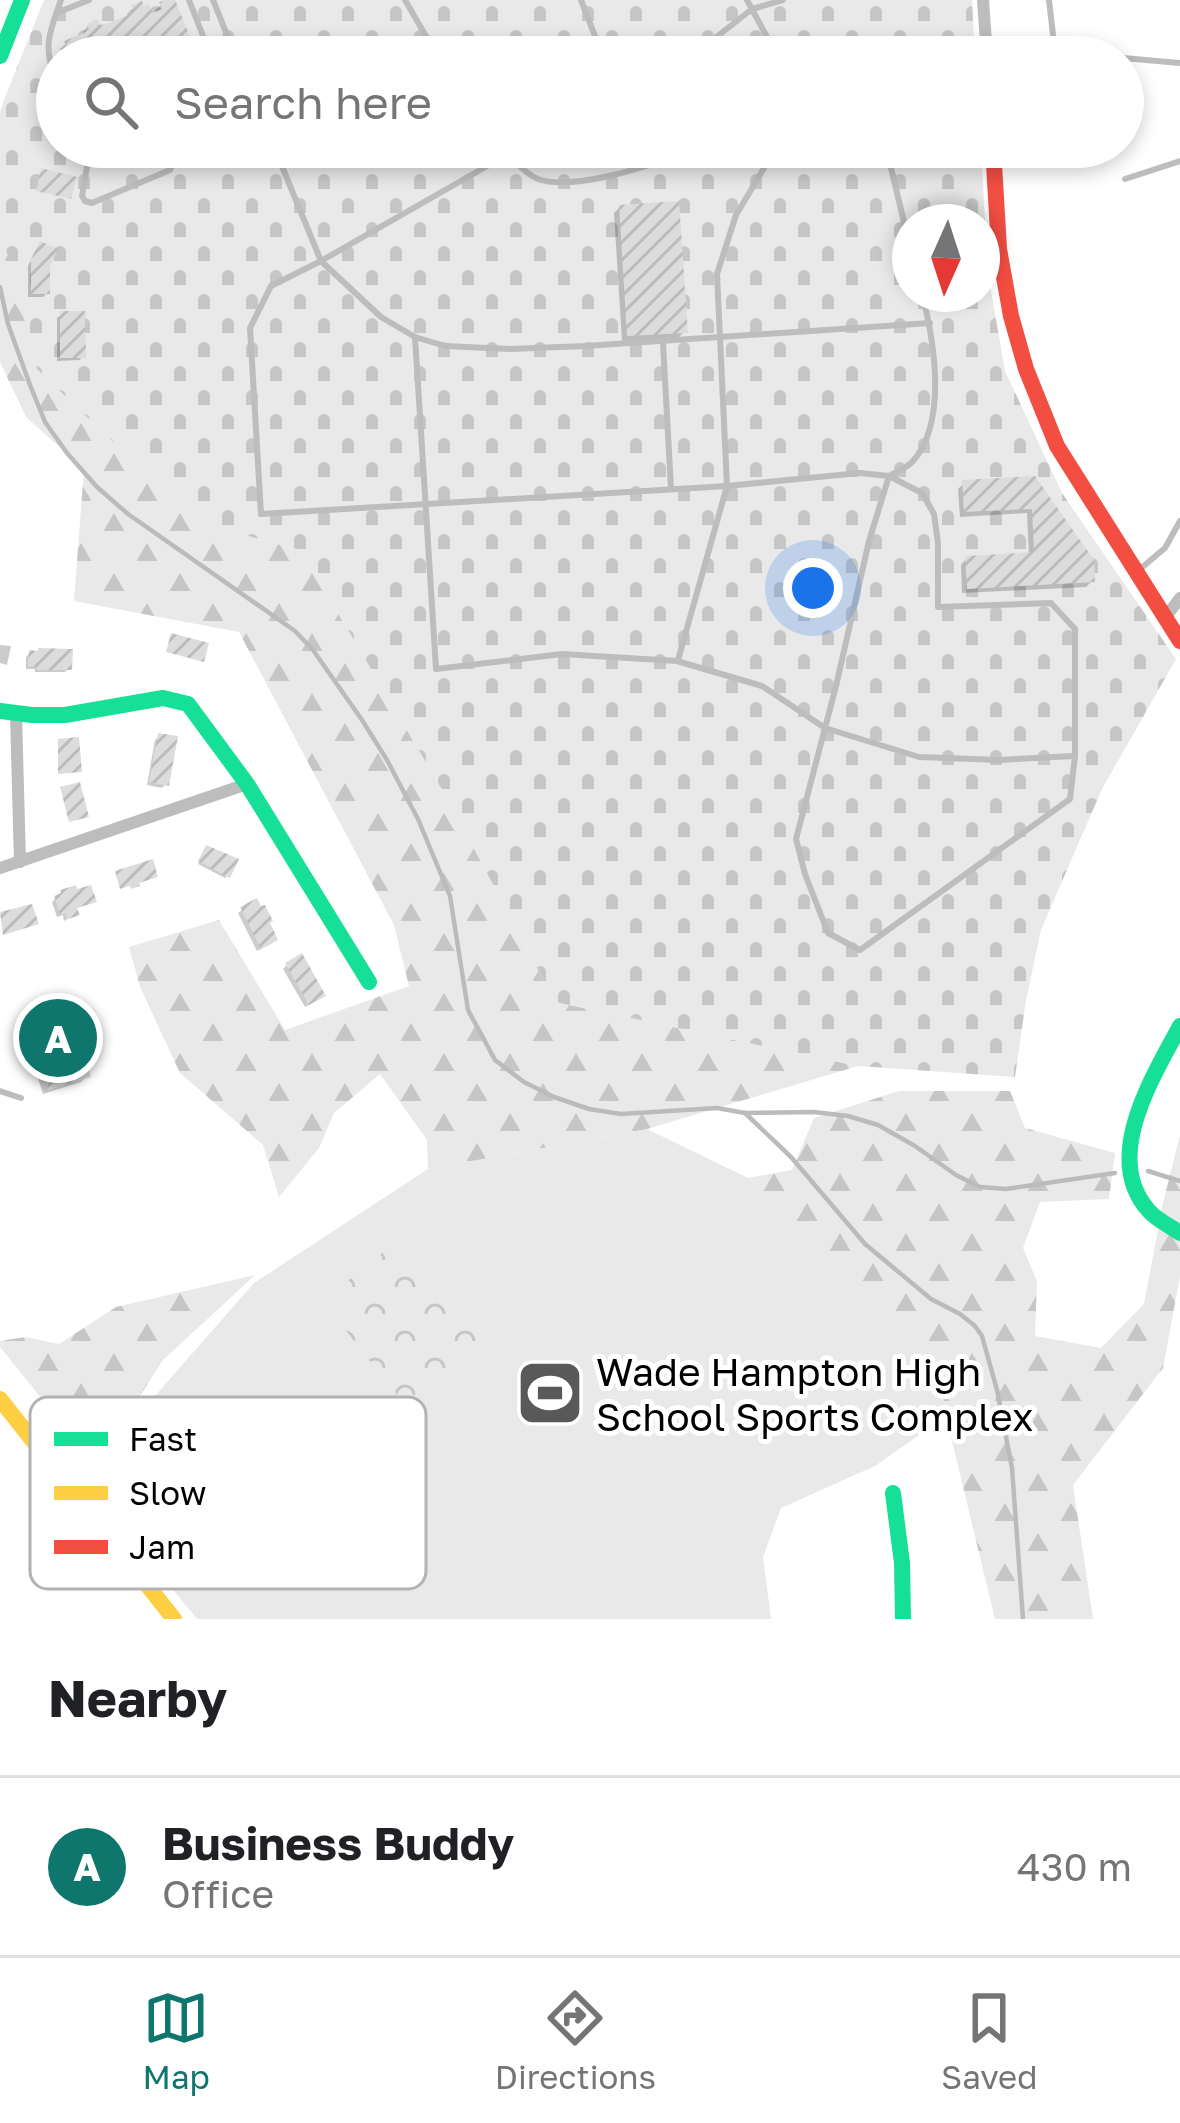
<!DOCTYPE html>
<style>
body{margin:0;font-family:"Golos Text",sans-serif;background:#f2f2f2;color:#202124}
.compass{position:absolute;left:892px;top:204px;width:108px;height:108px;border-radius:50%;background:#fff;box-shadow:0 6px 18px #0003;rotate:183deg}
.you{position:absolute;left:813px;top:588px;width:42px;height:42px;margin:-30px;border:9px solid #fff;border-radius:50%;background:#1a73e8;box-shadow:0 0 0 18px #1a73e833}
.badge{display:grid;place-items:center;width:78px;height:78px;border-radius:50%;background:#0f766e;color:#fff;font-size:39px;font-weight:700}
.pin{position:absolute;translate:-50% -50%;border:6px solid #fff;box-shadow:0 3px 12px #0006}
.list{margin:0;padding:0;list-style:none}
h2{display:flex;justify-content:space-between;align-items:center;height:156px;margin:0;padding:0 48px;font-size:51px}
h2 small{font-size:39px;font-weight:400;color:#757577}
.list li{display:grid;grid-template-columns:78px 1fr auto;gap:36px;align-items:center;box-sizing:border-box;height:180px;padding:0 48px;border-top:3px solid #e0e0e0}
.list b{display:block;font-size:45px;white-space:nowrap}
.list p{margin:0;font-size:39px;white-space:nowrap;color:#757577}
.list em{font-size:39px;font-style:normal;color:#757577}
.icon{flex:none;width:66px;height:66px;fill:none;stroke:currentColor;stroke-width:2;stroke-linecap:round;stroke-linejoin:round}
.map{position:relative;flex:none;width:1180px;height:1619px;overflow:hidden}
.search{position:absolute;background:#fff;box-shadow:0 6px 18px #0003;left:36px;right:36px;top:36px;height:132px;display:flex;align-items:center;gap:30px;box-sizing:border-box;padding:0 42px;border-radius:66px;color:#757577;font-size:45px}
.sheet{height:336px;background:#fff}
nav{display:flex;justify-content:space-around;align-items:center;box-sizing:border-box;height:168px;border-top:3px solid #e0e0e0;background:#fff;font-size:33px;color:#757577}
nav a{display:grid;justify-items:center;gap:6px}
nav .on{color:#0f766e}
.map>svg:first-child{display:block}
.grass{fill:#e9e9e9}
.forest{fill:url(#forest-firs)}
.cemetery{fill:url(#cemetery-stones);fill-rule:evenodd}
.park{fill:url(#park-crowns)}
.shadow{fill:#0003}
.lines{fill:none;stroke-linecap:round;stroke-linejoin:round}
.stream{stroke:#bbb;stroke-width:4.5}
.building{fill:url(#building-hatch)}
.lane{stroke:#bdbdbd;stroke-width:6}
.street{stroke:#bdbdbd;stroke-width:12}
.fast{stroke:#16e098;stroke-width:16}
.slow{stroke:#ffcf43;stroke-width:16}
.jam{stroke:#f24e42;stroke-width:16}
.labels{text-anchor:middle;dominant-baseline:central;stroke-width:10;stroke-linejoin:round;paint-order:stroke}
.poi-label{font-size:39px;fill:#000;stroke:#fff;text-anchor:start}
.key{fill:#fff;stroke:#b2b2b2;stroke-width:3}
.key-label{font-size:33px;fill:#000}
</style>
<div class="map">
<svg width="1180" height="1619" viewBox="0 0 1180 1619">
<defs>
<pattern id="forest-firs" width="22" height="20" patternUnits="userSpaceOnUse" patternTransform="scale(3)"><rect width="22" height="20" fill="#e9e9e9"/><path d="M5 1l3.5 6h-7zM16 11l3.5 6h-7z" fill="#c6c6c6"/></pattern>
<pattern id="cemetery-stones" width="16" height="16" patternUnits="userSpaceOnUse" patternTransform="scale(3)"><rect width="16" height="16" fill="#e9e9e9"/><path d="M2 7V4a2 2 0 0 1 4 0v3zM10 15v-3a2 2 0 0 1 4 0v3z" fill="#c6c6c6"/></pattern>
<pattern id="park-crowns" width="20" height="18" patternUnits="userSpaceOnUse" patternTransform="scale(3)"><rect width="20" height="18" fill="#e9e9e9"/><path d="M2 6a3 3 0 1 1 6 0M12 15a3 3 0 1 1 6 0" fill="none" stroke="#c6c6c6"/></pattern>
<pattern id="building-hatch" width="6" height="6" patternUnits="userSpaceOnUse" patternTransform="scale(3)"><rect width="6" height="6" fill="#dcdcdc"/><path d="M-1 1l2-2M0 6l6-6M5 7l2-2" fill="none" stroke="#bbb"/></pattern>
</defs>
<rect width="100%" height="100%" fill="#fff"/>
<polygon class="grass" points="647,1129 748,1178 939,1370 946,1416 875,1466 781,1508 763,1557 771,1619 197,1619 82,1479 254,1283 428,1169"/>
<g class="forest">
<polygon points="4,100 22,101 198,523 301,550 451,805 555,1002 858,1066 647,1129 428,1169 427,1140 380,1074 334,1113 319,1148 279,1197 263,1145 180,1073 140,987 129,947 219,920 285,1030 409,986 394,925 239,632 74,601 84,469 26,417 0,362 0,112"/>
<polygon points="899,1091 1010,1091 1025,1128 1115,1153 1109,1199 1040,1202 1023,1248 1037,1281 1035,1336 1101,1348 1144,1304 1163,1203 1180,1135 1180,1276 1163,1368 1073,1485 1093,1619 995,1619 946,1416 939,1370 748,1178 792,1170 814,1118"/>
<polygon points="255,1275 163,1360 95,1465 0,1347 0,1341 25,1337 59,1344 116,1307"/>
</g>
<path class="cemetery" d="M44,0H972L975,57H57V147H981L988,273L1005,371L1062,493L1176,659L1102,789L1041,930L1026,1000L1015,1077L858,1066L555,1002L451,805L301,550L198,523L37,369L0,226V124L4,100ZM910,222H982V294H910Z"/>
<polygon class="park" points="399,1240 491,1355 414,1416 322,1301"/>
<g class="shadow">
<polygon points="161,5 190,45 185,51 171,57 63,57 60,49 66,44 85,36 83,32 88,26 98,28 128,16 127,14 133,8 151,17 157,15 155,10"/>
<polygon points="620,207 685,331 679,337 622,341 614,213"/>
<polygon points="37,248 47,266 47,293 43,297 28,297 28,266"/>
<polygon points="61,315 83,357 79,360 57,361 57,318"/>
<polygon points="1033,479 1092,581 1086,587 962,593 961,565 966,559 1029,556 1027,513 960,517 958,489 964,483"/>
<polygon points="0,645 11,646 7,665 0,663"/>
<polygon points="30,653 69,668 65,672 35,672 35,669 26,669 26,657"/>
<polygon points="159,736 166,784 162,788 147,785 155,740"/>
<polygon points="205,851 227,876 225,878 198,864"/>
<polygon points="62,893 93,901 75,909 76,914 64,921 63,915 57,917 52,902"/>
<polygon points="242,910 267,923 275,940 271,944 257,951 238,913"/>
<polygon points="287,965 319,999 305,1007 283,969"/>
<polygon points="26,1016 87,1076 81,1082 43,1094 20,1022"/>
</g>
<g class="lines">
<g class="stream">
<polyline points="0,287 8,324 30,385 45,422 67,453 97,487 128,514 295,631 313,650 362,720 387,760 418,819 450,896 468,1010 495,1060 524,1082 554,1097 589,1109 621,1114 717,1108 745,1113 814,1112 848,1116 878,1125 915,1146 956,1175 980,1187 1006,1189 1115,1173"/>
<polyline points="745,1113 791,1157 865,1244 931,1299 960,1314 975,1326 982,1336 997,1390 1012,1468 1023,1619"/>
<polyline points="1148,1171 1180,1181"/>
</g>
</g>
<g class="building">
<polygon points="165,0 175,0 194,46 172,57 58,57 69,52 64,41 84,33 89,29 87,24 97,19 100,25 106,24 128,15 127,13 133,11 131,5 142,1 144,6 149,4 153,13 162,9 159,2"/>
<polygon points="41,168 77,177 71,199 36,191"/>
<polygon points="679,201 688,333 627,336 619,205"/>
<polygon points="40,241 58,249 50,266 50,294 31,294 31,259"/>
<polygon points="60,311 85,311 86,358 60,358"/>
<polygon points="1035,476 1094,560 1095,582 967,589 965,556 1034,552 1032,509 964,512 962,480"/>
<polygon points="171,633 209,643 204,662 166,652"/>
<polygon points="38,648 73,649 72,670 37,670 37,667 28,666 29,650 38,651"/>
<polygon points="158,733 178,736 169,786 149,782"/>
<polygon points="79,737 82,772 58,774 58,739"/>
<polygon points="80,782 89,817 69,822 60,787"/>
<polygon points="206,845 239,859 230,878 198,861"/>
<polygon points="153,859 158,877 139,883 140,886 131,889 130,886 120,889 115,871"/>
<polygon points="76,885 77,889 91,885 97,902 77,908 80,915 68,919 66,913 60,915 54,896 61,893 60,890"/>
<polygon points="257,898 261,906 265,905 273,921 270,923 278,940 261,949 240,907"/>
<polygon points="32,904 39,924 3,935 0,912"/>
<polygon points="302,953 326,996 309,1005 285,963"/>
<polygon points="66,1000 91,1077 49,1090 24,1013"/>
</g>
<g class="lines">
<g class="lane">
<polyline points="189,0 205,41 203,57"/>
<polyline points="213,0 236,57"/>
<polyline points="405,0 438,57"/>
<polyline points="581,0 603,57"/>
<polyline points="747,0 773,48 775,57"/>
<polyline points="1049,0 1055,52 1109,57"/>
<polyline points="59,12 89,0"/>
<polyline points="987,54 1042,56 1055,52"/>
<polyline points="691,57 752,9 783,0"/>
<polyline points="1123,58 1180,63"/>
<path d="M57,82C42,47 49,34 61,0"/>
<polyline points="83,147 88,161 82,196 85,201 92,203 170,170 173,163 167,147"/>
<polyline points="274,147 321,261 381,317 415,337 445,346 510,349 585,346 930,323"/>
<path d="M502,147C511,158 526,174 538,179C574,192 654,164 690,152L698,147"/>
<path d="M542,147L508,154L321,261L271,286L250,328L261,514L727,486L860,473L889,476L922,493L934,514L938,543V607L1051,603L1075,629V756L1070,799L860,950L828,933L805,874L796,839L836,686L869,541L889,476C896,472 907,468 913,461C948,421 934,340 922,294"/>
<polyline points="886,147 910,247"/>
<polyline points="88,161 121,147"/>
<polyline points="1125,179 1180,161"/>
<polyline points="415,337 436,669 562,654 677,661 762,686 825,728 919,757 999,760 1074,756"/>
<polyline points="663,343 671,489"/>
<polyline points="1139,570 1165,548 1180,521"/>
<polyline points="678,660 727,486 717,274 736,215 770,158 780,147"/>
<polyline points="0,1091 21,1098"/>
</g>
<g class="street">
<polyline points="983,0 987,57"/>
<polyline points="1165,618 1180,598"/>
<polyline points="16,715 20,862"/>
<polyline points="0,868 247,784"/>
</g>
<g class="fast">
<polyline points="0,56 22,0"/>
<polyline points="0,711 32,715 65,715 163,698 188,704 247,784 369,982"/>
<path d="M1180,1026C1153,1077 1101,1158 1149,1211C1157,1220 1170,1226 1180,1233"/>
<polyline points="893,1493 902,1563 903,1619"/>
</g>
<polyline class="slow" points="0,1399 174,1619"/>
<polyline class="jam" points="993,147 999,249 1011,316 1026,369 1057,446 1180,641"/>
</g>
<defs>
<g id="stadium-square" transform="scale(3.45)"><rect x="-9" y="-9" width="18" height="18" rx="4" fill="#595959" stroke="#fff"/><path d="M0-5a6.5 5 0 1 0 0 10a6.5 5 0 1 0 0-10ZM-3.5-1.8h7v3.6h-7Z" fill="#fff"/></g>
</defs>
<g fill-rule="evenodd">
<use href="#stadium-square" x="550" y="1393"/>
</g>
<g class="labels">
<g class="poi-label">
<text x="596" y="1371">Wade Hampton High<tspan x="596" dy="45">School Sports Complex</tspan></text>
</g>
</g>
<rect x="30" y="1397" width="396" height="192" rx="18" class="key"/>
<rect x="54" y="1432" width="54" height="14" fill="#16e098"/>
<rect x="54" y="1486" width="54" height="14" fill="#ffcf43"/>
<rect x="54" y="1540" width="54" height="14" fill="#f24e42"/>
<g class="key-label">
<text x="129" y="1451">Fast</text>
<text x="129" y="1505">Slow</text>
<text x="129" y="1559">Jam</text>
</g>
</svg>
<svg class="compass" viewBox="-18 -18 36 36"><path d="M0-13l5 13h-10z" fill="#e53935"/><path d="M0 13l5-13h-10z" fill="#757577"/></svg>
<div class="you"></div>
<div class="pin badge" style="left:58px;top:1038px">A</div>
<div class="search"><svg class="icon" aria-label="search" viewBox="0 0 24 24"><circle cx="10" cy="10" r="6"/><path d="M15 15l6 6"/></svg>Search here</div>
</div>
<section class="sheet">
<h2>Nearby<small></small></h2>
<ul class="list">
<li><span class="badge">A</span><div><b>Business Buddy</b><p>Office</p></div><em>430 m</em></li>
</ul>
</section>
<nav>
<a class="on"><svg class="icon" aria-label="map" viewBox="0 0 24 24"><path d="M3 6l6-2 6 2 6-2v14l-6 2-6-2-6 2zM9 4v14M15 6v14"/></svg>Map</a>
<a><svg class="icon" aria-label="directions" viewBox="0 0 24 24"><path d="M12 3l9 9-9 9-9-9zM9 14v-3h6M13 9l2 2-2 2"/></svg>Directions</a>
<a><svg class="icon" aria-label="saved" viewBox="0 0 24 24"><path d="M7 4h10v16l-5-4-5 4z"/></svg>Saved</a>
</nav>
